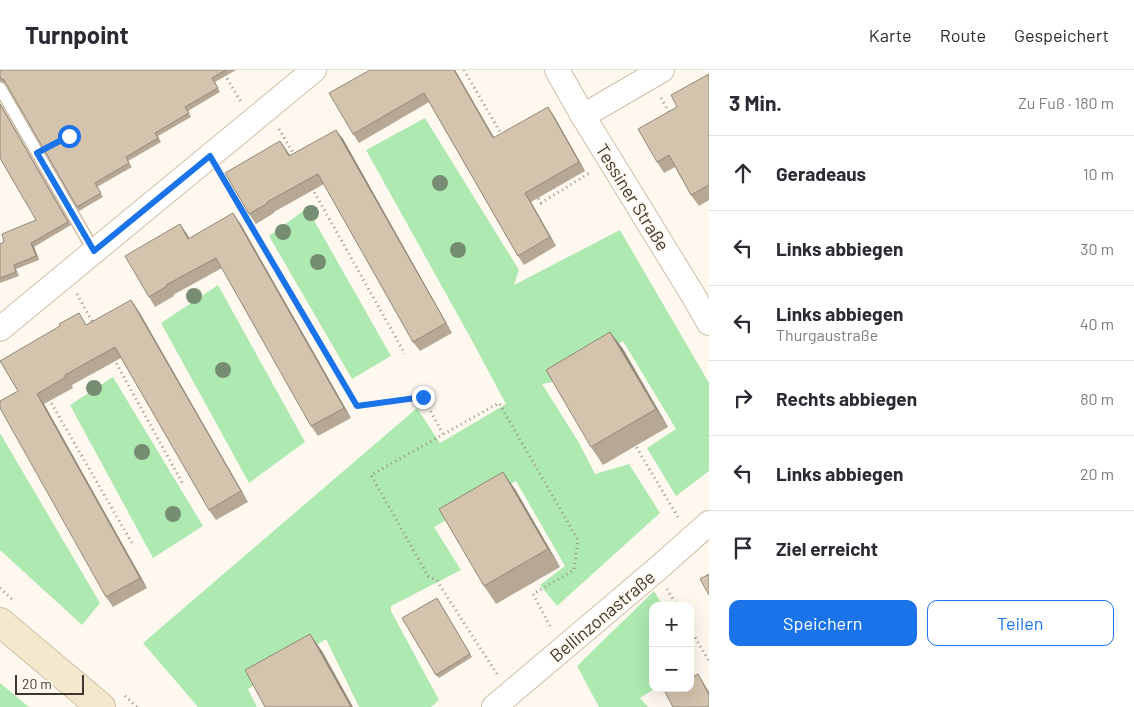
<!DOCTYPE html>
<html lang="de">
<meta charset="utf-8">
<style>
body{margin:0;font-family:Barlow,sans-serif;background:#f2f2f3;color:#2b2b33}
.controls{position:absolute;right:15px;bottom:15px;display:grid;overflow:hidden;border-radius:10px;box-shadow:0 5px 20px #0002}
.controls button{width:45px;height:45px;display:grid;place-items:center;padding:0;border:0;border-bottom:1px solid #e1e1e2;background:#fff;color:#2b2b33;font:25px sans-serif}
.scale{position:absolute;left:15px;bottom:12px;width:69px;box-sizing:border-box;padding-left:5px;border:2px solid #3e372e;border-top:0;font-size:14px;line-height:18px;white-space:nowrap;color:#3e372e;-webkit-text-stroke:4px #fff8ef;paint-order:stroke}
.stop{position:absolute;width:15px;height:15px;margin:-11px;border:4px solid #1a73e8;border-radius:50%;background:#fff}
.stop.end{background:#1a73e8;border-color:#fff;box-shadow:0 1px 5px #0008}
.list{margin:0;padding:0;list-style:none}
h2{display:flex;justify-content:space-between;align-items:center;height:65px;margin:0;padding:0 20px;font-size:21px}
h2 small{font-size:16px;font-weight:400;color:#7c7c81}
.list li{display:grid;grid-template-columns:32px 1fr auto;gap:15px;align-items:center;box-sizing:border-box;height:75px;padding:0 20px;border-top:1px solid #e1e1e2}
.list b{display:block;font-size:19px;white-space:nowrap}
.list p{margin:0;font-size:16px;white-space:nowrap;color:#7c7c81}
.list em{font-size:16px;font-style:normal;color:#7c7c81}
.actions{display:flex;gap:10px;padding:15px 20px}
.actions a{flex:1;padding:11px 0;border:1px solid #1a73e8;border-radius:10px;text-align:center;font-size:18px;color:#1a73e8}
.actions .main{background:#1a73e8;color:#fff}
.icon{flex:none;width:28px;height:28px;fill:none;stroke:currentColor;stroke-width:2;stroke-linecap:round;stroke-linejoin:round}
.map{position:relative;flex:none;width:709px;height:637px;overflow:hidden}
header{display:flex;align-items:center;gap:30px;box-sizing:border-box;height:70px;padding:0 25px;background:#fff;border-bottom:1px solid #e1e1e2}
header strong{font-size:24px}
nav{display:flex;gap:28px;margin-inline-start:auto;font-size:18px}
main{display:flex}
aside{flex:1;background:#fff}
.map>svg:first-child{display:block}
.green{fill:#ade9b0}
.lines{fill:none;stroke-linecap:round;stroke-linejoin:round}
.lane-casing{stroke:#cfbea8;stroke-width:14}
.street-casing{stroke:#cfbea8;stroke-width:26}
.secondary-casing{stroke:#cfbea8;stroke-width:30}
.path{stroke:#989188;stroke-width:3;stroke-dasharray:1 4;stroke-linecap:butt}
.lane{stroke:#fff;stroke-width:11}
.street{stroke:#fff;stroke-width:24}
.secondary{stroke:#f5e9cd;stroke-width:28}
.tree{fill:#768d73}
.wall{fill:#b6a895}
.shaded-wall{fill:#948879}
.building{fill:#d4c3ad;stroke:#948879}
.route{stroke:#1a73e8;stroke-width:6}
.labels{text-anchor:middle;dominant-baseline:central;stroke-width:4;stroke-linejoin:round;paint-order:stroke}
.street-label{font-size:18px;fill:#3e372e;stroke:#fff8ef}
</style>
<header>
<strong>Turnpoint</strong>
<nav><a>Karte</a><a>Route</a><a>Gespeichert</a></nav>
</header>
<main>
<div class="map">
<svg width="709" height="637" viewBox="0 0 709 637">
<rect width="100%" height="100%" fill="#fff8ef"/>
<g class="green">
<polygon points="425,48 519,200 514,215 620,160 709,313 709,401 676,426 647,378 676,359 623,271 558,311 542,314 578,371 595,404 629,394 660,443 557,536 540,515 565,496 516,411 434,457 461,500 391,536 391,541 439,630 431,637 359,637 326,569 248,619 257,637 198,637 143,573 417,338 440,373 506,334 470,267 366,80"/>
<polygon points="307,138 391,286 352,309 269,166"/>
<polygon points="218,215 305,372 249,413 161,253"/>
<polygon points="113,307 203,456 153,488 70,335"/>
<polygon points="0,363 100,533 82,555 0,480"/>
<polygon points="654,521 663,536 653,536 653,618 656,618 640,628 648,637 599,637 577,596"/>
<polygon points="0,613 29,637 0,637"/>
</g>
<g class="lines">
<g class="lane-casing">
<polyline id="lane" points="0,18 94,181"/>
</g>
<g class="street-casing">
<g id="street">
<polyline points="557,0 583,46 693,225 709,253"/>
<polyline points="583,46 662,0"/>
<polyline points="0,259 314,0"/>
<polyline points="494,637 656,500 709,453"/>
</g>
</g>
<g class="secondary-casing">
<polyline id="secondary" points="0,552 101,637"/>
</g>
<g class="path">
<polyline points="222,0 241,32"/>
<polyline points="464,0 503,67"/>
<polyline points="661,28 670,44"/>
<polyline points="279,59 295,86"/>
<polyline points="221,106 357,336 423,327 443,364"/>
<polyline points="312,118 405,284"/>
<polyline points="536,124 541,133 591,102"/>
<polyline points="77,224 93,253"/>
<polyline points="114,289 184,416"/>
<polyline points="49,329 132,473"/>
<polyline points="634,373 679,449"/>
<polyline points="0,518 12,529"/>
<polyline points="667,519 677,536"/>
<polyline points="690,559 709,591"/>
<polyline points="497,604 437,511 428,506 371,405 499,333 578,470 574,500 533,524 551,558"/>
<polyline points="125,626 137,637"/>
</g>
<use href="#lane" class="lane"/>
<use href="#street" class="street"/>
<use href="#secondary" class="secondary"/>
</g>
<g class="tree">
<circle cx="440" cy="113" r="8"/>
<circle cx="311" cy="143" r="8"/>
<circle cx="283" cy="162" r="8"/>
<circle cx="458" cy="180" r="8"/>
<circle cx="318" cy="192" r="8"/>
<circle cx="194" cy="226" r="8"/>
<circle cx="223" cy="300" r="8"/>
<circle cx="94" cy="318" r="8"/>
<circle cx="142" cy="382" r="8"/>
<circle cx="173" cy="444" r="8"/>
</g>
<g class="wall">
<polygon points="0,0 236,0 215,12 220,22 188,41 191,47 158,66 161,72 128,91 132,97 97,117 103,127 79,141 6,14 0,11"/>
<polygon points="455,0 494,67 554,46 585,101 531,132 556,176 524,195 518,186 429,32 359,73 353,64"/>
<polygon points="709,4 709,130 699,136 691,125 675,97 664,103 657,92 677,37"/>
<polygon points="0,33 71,155 34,177 39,190 16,199 19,206 0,213 0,174 4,172 36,150"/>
<polygon points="343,69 452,263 420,281 413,272 324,114 274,142 274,143 256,154 249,144 280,71 290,85"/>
<polygon points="240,153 351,348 318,366 311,356 222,198 173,225 174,226 155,237 149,227 180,154 189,169"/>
<polygon points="138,240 248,432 216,450 209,440 121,288 72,315 73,318 44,334 147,518 113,537 106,527 18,321 60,256 87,255"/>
<polygon points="610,262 623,279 668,357 603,395 591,377"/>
<polygon points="515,419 560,497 496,534 484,516"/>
<polygon points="439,531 472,587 439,608 436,605"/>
</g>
<g class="shaded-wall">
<polygon points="454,0 455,0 499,77 493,68"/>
<polygon points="548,37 554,46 585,101 579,92"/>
<polygon points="336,60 343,69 452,263 446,253"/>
<polygon points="280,71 287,81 296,96 289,86"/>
<polygon points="525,123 531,132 556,176 550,167"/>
<polygon points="233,143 240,153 351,348 344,338"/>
<polygon points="180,154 187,164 195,179 188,169"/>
<polygon points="31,173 34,177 39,190 36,186"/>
<polygon points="131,230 138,240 248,432 241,421"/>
<polygon points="610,262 623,279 668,357 656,339"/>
<polygon points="37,324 44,334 147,518 140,508"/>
<polygon points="503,402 515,419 560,497 548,479"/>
<polygon points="310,564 322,581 353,637 351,637"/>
<polygon points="698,604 709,622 709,625"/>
</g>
<g class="building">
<polygon points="0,0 226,0 212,8 218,18 185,37 189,43 155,63 158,68 126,87 129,93 95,113 101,123 77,137 4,10 0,8"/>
<polygon points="370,0 454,0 493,68 548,37 579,92 525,123 550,167 518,186 424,23 353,64 329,23"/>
<polygon points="709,4 709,115 691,125 669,85 657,92 638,59 677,37 671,25"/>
<polygon points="0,34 68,152 31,173 36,186 14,195 16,202 0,208 0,174 4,172 2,164 36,150 0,88"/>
<polygon points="336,60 446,253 413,272 318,104 267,132 268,133 249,144 225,103 280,71 289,86"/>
<polygon points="233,143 344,338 311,356 216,188 166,215 167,216 149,227 125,186 180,154 188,169"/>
<polygon points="131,230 241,421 209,440 115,277 65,305 66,307 37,324 140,508 106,527 0,338 0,331 18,321 0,291 60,256 59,254 79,243 86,255"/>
<polygon points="610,262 656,339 591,377 546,300"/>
<polygon points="503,402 548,479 484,516 439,439"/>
<polygon points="709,504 709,525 700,509"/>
<polygon points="437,528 470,584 436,605 402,548"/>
<polygon points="310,564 351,637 265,637 245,600"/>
<polygon points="698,604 709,625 709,637 673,637 665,622 672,618 690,618 690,608"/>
</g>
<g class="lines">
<polyline class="route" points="69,66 37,83 94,181 210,86 357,336 423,327"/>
</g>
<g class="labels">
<g class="street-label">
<text transform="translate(633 127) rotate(58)">Tessiner Straße</text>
<text transform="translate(602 546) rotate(-40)">Bellinzonastraße</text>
</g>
</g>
</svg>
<div class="controls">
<button>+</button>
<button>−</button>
</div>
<div class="scale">20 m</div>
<div class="stop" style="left:69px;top:66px"></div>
<div class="stop end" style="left:423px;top:327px"></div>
</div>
<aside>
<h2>3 Min.<small>Zu Fuß · 180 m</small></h2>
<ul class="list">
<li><svg class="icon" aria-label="ahead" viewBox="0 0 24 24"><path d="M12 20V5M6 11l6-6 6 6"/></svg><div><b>Geradeaus</b></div><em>10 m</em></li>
<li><svg class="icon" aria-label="left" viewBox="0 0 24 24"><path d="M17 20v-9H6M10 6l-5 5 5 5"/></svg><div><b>Links abbiegen</b></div><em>30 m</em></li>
<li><svg class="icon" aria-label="left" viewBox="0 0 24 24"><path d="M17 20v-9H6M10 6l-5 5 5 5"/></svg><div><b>Links abbiegen</b><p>Thurgaustraße</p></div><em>40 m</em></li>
<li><svg class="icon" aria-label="right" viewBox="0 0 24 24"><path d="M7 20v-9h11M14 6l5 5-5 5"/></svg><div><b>Rechts abbiegen</b></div><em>80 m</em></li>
<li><svg class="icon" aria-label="left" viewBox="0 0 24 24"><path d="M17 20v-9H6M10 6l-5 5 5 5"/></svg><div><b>Links abbiegen</b></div><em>20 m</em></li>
<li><svg class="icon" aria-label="arrive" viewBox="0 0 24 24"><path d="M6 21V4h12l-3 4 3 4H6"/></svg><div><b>Ziel erreicht</b></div></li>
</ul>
<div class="actions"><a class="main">Speichern</a><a>Teilen</a></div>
</aside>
</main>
